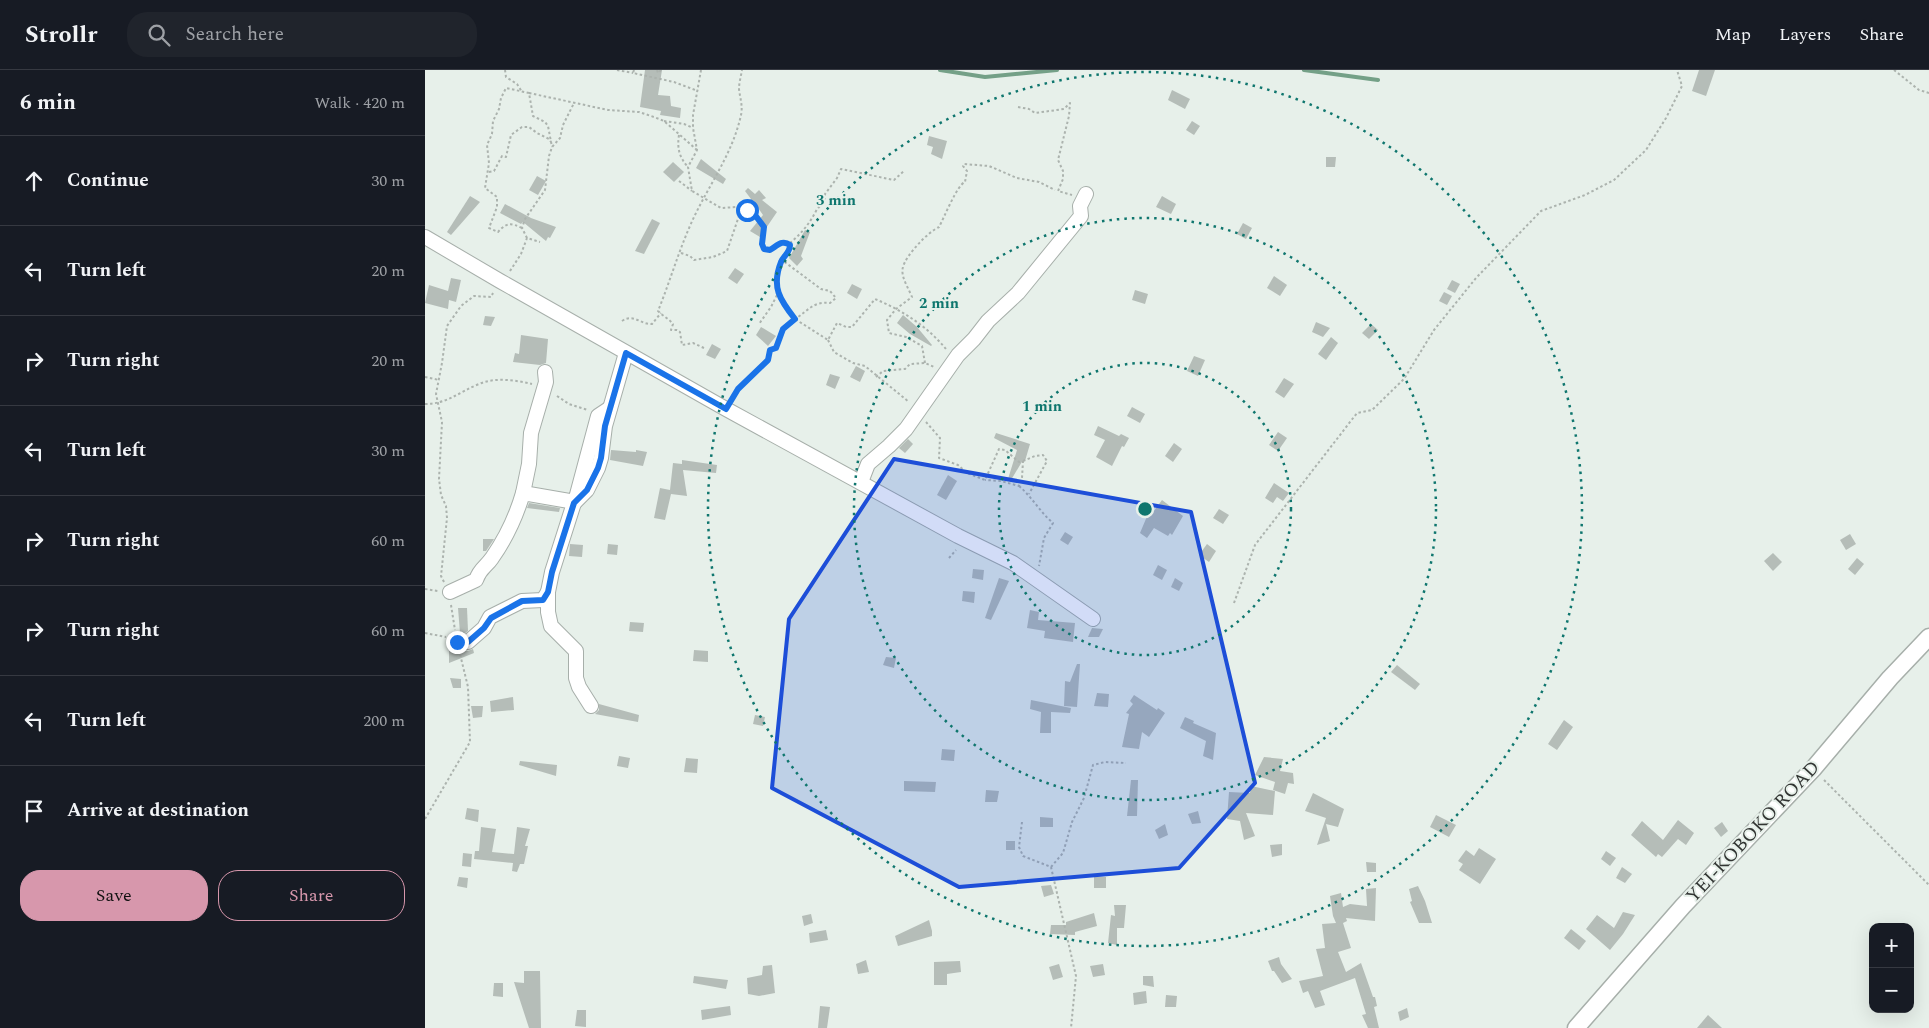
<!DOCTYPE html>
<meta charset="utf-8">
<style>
body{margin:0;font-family:Spectral,serif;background:#20242c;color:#f1f3f6}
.controls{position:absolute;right:15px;bottom:15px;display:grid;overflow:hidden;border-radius:10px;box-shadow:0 5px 20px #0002}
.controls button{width:45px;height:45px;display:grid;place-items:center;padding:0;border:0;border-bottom:1px solid #363941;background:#171b24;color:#f1f3f6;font:25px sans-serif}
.stop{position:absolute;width:15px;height:15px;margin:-11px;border:4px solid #1a73e8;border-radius:50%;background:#fff}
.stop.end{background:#1a73e8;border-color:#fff;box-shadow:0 1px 5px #0008}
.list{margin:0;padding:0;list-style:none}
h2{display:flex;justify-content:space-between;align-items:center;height:65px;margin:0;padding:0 20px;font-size:21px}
h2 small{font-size:16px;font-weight:400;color:#9ea1a6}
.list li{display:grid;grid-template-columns:32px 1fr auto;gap:15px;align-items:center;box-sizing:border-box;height:90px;padding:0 20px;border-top:1px solid #363941}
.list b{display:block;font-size:19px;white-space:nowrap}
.list em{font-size:16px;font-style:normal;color:#9ea1a6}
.actions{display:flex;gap:10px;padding:15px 20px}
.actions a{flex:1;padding:11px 0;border:1px solid #d797ac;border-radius:20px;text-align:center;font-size:18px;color:#d797ac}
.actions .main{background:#d797ac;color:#111}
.icon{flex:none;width:28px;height:28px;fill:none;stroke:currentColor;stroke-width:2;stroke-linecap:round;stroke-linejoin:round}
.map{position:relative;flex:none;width:1504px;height:958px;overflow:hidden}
header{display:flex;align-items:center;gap:30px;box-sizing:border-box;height:70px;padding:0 25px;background:#171b24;border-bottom:1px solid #363941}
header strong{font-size:24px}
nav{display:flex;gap:28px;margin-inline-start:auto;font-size:18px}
.search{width:350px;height:45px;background:#20242c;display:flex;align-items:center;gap:12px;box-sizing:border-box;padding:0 18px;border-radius:20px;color:#9ea1a6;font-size:19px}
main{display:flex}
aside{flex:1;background:#171b24}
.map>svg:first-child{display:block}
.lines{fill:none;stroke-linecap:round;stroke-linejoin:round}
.stream{stroke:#74a087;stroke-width:4}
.building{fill:#b5bdb8}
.minor-casing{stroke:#a7afaa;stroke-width:16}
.major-casing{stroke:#a7afaa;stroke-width:19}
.path{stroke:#acb3ae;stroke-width:2;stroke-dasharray:2.5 2.5;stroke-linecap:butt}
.minor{stroke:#fff;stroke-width:14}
.major{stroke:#fff;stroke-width:16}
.route{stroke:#1a73e8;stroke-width:6}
.marked{fill:#1d4ed8;fill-opacity:0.2;stroke:#1d4ed8;stroke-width:4;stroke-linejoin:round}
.ring{fill:none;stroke:#0f766e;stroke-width:2.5;stroke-dasharray:2.5 5}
.labels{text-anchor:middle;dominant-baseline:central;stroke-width:4;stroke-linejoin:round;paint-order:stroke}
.street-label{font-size:19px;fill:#323533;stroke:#e7f0ea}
.centre{fill:#0f766e;stroke:#e7f0ea;stroke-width:2.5}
.ring-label{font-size:15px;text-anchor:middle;font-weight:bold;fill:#0f766e;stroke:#e7f0ea;stroke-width:4;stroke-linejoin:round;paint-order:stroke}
</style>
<header>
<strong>Strollr</strong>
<div class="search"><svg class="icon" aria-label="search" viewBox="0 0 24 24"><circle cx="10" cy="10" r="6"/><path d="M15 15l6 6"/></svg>Search here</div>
<nav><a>Map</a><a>Layers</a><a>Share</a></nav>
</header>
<main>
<aside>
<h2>6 min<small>Walk · 420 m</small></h2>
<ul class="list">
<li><svg class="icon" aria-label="ahead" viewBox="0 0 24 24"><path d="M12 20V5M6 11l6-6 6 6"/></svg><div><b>Continue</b></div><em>30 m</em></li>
<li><svg class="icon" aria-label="left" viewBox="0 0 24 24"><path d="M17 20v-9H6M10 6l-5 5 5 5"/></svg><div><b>Turn left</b></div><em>20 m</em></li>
<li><svg class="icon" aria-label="right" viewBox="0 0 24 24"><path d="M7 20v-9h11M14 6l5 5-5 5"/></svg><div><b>Turn right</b></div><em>20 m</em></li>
<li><svg class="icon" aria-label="left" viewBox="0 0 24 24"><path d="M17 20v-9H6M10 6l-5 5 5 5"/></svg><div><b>Turn left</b></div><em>30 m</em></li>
<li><svg class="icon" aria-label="right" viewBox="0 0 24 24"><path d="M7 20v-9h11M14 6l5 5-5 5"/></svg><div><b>Turn right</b></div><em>60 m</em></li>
<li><svg class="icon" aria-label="right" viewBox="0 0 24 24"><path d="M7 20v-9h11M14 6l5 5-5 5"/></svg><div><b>Turn right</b></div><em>60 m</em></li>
<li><svg class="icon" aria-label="left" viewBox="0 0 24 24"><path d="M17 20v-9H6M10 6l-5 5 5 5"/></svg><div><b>Turn left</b></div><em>200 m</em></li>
<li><svg class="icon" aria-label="arrive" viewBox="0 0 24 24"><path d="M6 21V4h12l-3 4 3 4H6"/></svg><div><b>Arrive at destination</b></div></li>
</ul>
<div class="actions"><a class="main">Save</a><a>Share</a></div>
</aside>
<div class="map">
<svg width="1504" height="958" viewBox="0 0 1504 958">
<rect width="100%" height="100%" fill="#e7f0ea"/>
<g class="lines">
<g class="stream">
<polyline points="515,0 560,7 632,0"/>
<polyline points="879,0 953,10"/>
</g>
</g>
<g class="building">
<polygon points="220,0 237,0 233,25 245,26 246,36 256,38 255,48 235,45 236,41 215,37"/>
<polygon points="1274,0 1290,0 1281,26 1267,21"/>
<polygon points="747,20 765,29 760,39 743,30"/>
<polygon points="767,51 775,56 769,65 761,60"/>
<polygon points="504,66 522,71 517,89 506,84 508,77 502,75"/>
<polygon points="901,87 911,87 910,97 901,97"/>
<polygon points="276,89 301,109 298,114 271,98"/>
<polygon points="248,92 259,102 249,112 238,102"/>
<polygon points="112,106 121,111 113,125 104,120"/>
<polygon points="323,118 330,124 334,120 341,128 337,130 352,142 335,167 325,161 338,145 331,135 318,144 315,141 326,129 320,121"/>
<polygon points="45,126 55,132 26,165 22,162"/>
<polygon points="737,126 751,134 746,144 731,137"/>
<polygon points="80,134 106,148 131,157 125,168 123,167 121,171 98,152 96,154 75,143"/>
<polygon points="227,149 235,153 219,184 210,181"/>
<polygon points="818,153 827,158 821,169 812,164"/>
<polygon points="380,160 385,162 376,186 378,189 372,196 364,188"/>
<polygon points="310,198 319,204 312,214 303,208"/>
<polygon points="849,206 862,215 855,226 842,218"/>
<polygon points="26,208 36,210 31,232 24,230 23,239 0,233 4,215 23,221"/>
<polygon points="1027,210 1035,214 1030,223 1022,219"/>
<polygon points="427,214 437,219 432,229 422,223"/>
<polygon points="710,220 723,224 720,234 707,230"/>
<polygon points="1019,222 1027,226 1022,235 1014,231"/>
<polygon points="478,245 492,257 507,275 506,276 485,264 472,253"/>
<polygon points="60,246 70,247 66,256 58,255"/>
<polygon points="891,252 905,258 898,267 887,262"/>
<polygon points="946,254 953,260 944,269 937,263"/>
<polygon points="336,257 351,266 343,276 331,265"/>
<polygon points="96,265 123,269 121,293 115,295 88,292 90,283 94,284"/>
<polygon points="906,267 913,273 901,290 893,284"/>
<polygon points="287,274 296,279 290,289 281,285"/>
<polygon points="769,286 780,290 773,306 762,301"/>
<polygon points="431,296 440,301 435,312 425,307"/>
<polygon points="405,304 415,307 410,319 401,315"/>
<polygon points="859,308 869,314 859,328 850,322"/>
<polygon points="707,337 720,344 715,353 702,346"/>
<polygon points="673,356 694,366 696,364 704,368 699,377 697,376 687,396 671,387 680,370 669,365"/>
<polygon points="853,362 862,368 853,381 844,375"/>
<polygon points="571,363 605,374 600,391 598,390 586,410 583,409 592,380 569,368"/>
<polygon points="483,369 488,374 480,383 474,378"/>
<polygon points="749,373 757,379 748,392 740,386"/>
<polygon points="186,380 211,382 211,380 222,382 218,396 185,390"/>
<polygon points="257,390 292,395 291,403 258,400 262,426 246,424 240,450 229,448 235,418 245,420 248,393 257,394"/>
<polygon points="523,405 532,411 521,430 512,425"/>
<polygon points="849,413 864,423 858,431 852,427 848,433 840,428"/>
<polygon points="737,430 758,446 747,465 745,463 743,466 729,458 722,468 715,463 723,444 726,445"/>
<polygon points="104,433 135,438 134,442 102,438"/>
<polygon points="794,439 804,445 798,454 788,448"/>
<polygon points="640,462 648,467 643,475 635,470"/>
<polygon points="1425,464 1431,474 1421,480 1415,470"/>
<polygon points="58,469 69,469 61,481 58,481"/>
<polygon points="145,474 158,475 157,487 144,486"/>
<polygon points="183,474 193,475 192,485 182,484"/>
<polygon points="782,474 791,481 784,492 774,485"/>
<polygon points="1348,483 1357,492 1348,501 1339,491"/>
<polygon points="1432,488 1439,494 1430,505 1423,499"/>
<polygon points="733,495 742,500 737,510 728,505"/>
<polygon points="548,499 559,500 558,510 547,508"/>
<polygon points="574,508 584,511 566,550 560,548"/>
<polygon points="750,508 758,513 754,521 746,517"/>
<polygon points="538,521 550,522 549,533 537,531"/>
<polygon points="33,538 42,538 43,561 40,563 35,563"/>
<polygon points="605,540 614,542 613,550 650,553 648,572 619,568 620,561 602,558"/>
<polygon points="205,552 219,553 218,562 204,561"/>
<polygon points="667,558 678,559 674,567 663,567"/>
<polygon points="24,574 28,580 43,581 48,579 49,583 24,593"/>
<polygon points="269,580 283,581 283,592 268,591"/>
<polygon points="461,587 471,588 469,598 458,595"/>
<polygon points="652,594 655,594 652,637 639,636 640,611 645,612"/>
<polygon points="972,595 995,614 990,620 966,602"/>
<polygon points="25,608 36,609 36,618 28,618"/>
<polygon points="672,623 684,624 683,637 669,636"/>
<polygon points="709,625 732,640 733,638 740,643 724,667 717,662 714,679 697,677 704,644 701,643 708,634 705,631"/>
<polygon points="88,627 89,640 66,642 65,631"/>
<polygon points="606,630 646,638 645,643 626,642 626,663 615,663 616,642 605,639"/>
<polygon points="174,634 214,645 213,652 170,644 174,640"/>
<polygon points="46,636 58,636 57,647 48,648"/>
<polygon points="330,645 340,647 338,656 328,654"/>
<polygon points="760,647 769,651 768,653 791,663 788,690 778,686 781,671 755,658"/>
<polygon points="1139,650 1148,657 1132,680 1123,674"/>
<polygon points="517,679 530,680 529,691 516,690"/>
<polygon points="194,686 205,688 203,698 192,696"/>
<polygon points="839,687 858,689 855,701 868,703 869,714 863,713 860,724 848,720 850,712 830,705"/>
<polygon points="261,688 273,689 272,703 259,702"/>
<polygon points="95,691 132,695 131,706 94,695"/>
<polygon points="706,710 713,710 712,746 702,746"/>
<polygon points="479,711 511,712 510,722 479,721"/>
<polygon points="826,716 850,721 848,745 821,743 830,766 819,770 815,751 802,749 804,722 825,723"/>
<polygon points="561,720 574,721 572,732 560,732"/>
<polygon points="888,723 919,739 913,757 901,754 905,771 892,775 901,748 880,741"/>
<polygon points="42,738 54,740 53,752 40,749"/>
<polygon points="773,741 776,753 767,754 763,744"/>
<polygon points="1011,745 1031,755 1024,767 1005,757"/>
<polygon points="615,747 628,748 628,757 615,757"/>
<polygon points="1253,750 1269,763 1261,775 1253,769 1237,787 1233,784 1231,787 1206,765 1217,751 1238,770"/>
<polygon points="1297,752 1303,761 1296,767 1289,758"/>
<polygon points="740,754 743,765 734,769 730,760"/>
<polygon points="56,757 71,759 67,782 89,784 92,757 105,759 100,776 103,776 99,794 95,794 92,802 87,801 88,793 49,789 50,781 54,781"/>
<rect x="581" y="771" width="9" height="9"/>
<polygon points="857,774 857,785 847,787 845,775"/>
<polygon points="1054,778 1071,789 1055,814 1034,800 1038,794 1033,791 1041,780 1049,786"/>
<polygon points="1181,781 1191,788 1185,796 1176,789"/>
<polygon points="38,783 47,784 46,797 37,796"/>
<polygon points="941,792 951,793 951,802 942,802"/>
<polygon points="1197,797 1207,804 1200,813 1191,808"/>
<polygon points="669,806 681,807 681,818 669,818"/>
<polygon points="34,807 43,808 42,818 32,816"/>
<polygon points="626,815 629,824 619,827 616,816"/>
<polygon points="993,816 1000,831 1007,853 994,853 985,832 987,831 984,819"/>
<polygon points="951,818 950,851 921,848 922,851 918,853 926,878 913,882 921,902 936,893 948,927 950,927 952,936 949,937 954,958 943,958 937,945 941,944 930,908 895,921 900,935 890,938 883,921 878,923 874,911 898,906 891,879 900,878 897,854 911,853 908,846 905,826 916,823 918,837 925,834 942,836 941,819"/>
<polygon points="689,835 701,835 699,858 692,858 692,875 683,873 686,845 690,846"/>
<polygon points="1198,842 1210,845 1198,864 1185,880 1161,859 1172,845 1189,858"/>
<polygon points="669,843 672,856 650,862 650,865 625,864 626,855 641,855 641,852"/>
<polygon points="386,844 388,853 379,856 377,846"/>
<polygon points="504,850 507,861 507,866 473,876 470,866"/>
<polygon points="1146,859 1161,871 1154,880 1139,868"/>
<polygon points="401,860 403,870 385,873 384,863"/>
<polygon points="854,887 856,894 867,909 857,913 849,901 847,901 843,891"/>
<polygon points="441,890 444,902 433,904 431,894"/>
<polygon points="535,891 536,902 522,904 522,915 509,915 509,892"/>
<polygon points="634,894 638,907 628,910 624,897"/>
<polygon points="678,894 680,905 668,907 665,896"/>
<polygon points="347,895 350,923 334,926 323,924 322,908 337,905 338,896"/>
<polygon points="99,901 115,901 116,958 104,958 89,912 99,913"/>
<polygon points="269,906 303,910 301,919 268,913"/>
<polygon points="718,906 728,906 729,917 718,915"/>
<polygon points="69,913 78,913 78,927 68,926"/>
<polygon points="721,921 722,933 709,935 708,923"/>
<polygon points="741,925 752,926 751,937 740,937"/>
<polygon points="305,936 306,945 277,950 276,940"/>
<polygon points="395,936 405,937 402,958 393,958"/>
<polygon points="982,938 984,947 975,951 973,942"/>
<polygon points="152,940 161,940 161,957 150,956"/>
<polygon points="1283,945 1297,958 1272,958"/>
</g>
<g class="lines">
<g class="minor-casing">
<g id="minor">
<polyline points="0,167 75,211 301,339 533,466 588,493 668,549"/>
<polyline points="436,412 443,394 464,376 481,359 533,285 549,269 563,251 593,223 656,146 655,136 661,124"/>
<polyline points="98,423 104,394 106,363 121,312 120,302"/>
<path d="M25,522L51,510C55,498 61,497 67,488C81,468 91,447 98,423L150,432L173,346L185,338"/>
<polyline points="32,572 43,572 59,558 65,547 97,531 118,530 123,522"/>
<polyline points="166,636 154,617 151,608 151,581 126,556 123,542 123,522 127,502 149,433 162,420 173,398 176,388 180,356 201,283"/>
</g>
</g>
<g class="major-casing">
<polyline id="major" points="1151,958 1258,836 1388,699 1465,608 1504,567"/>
</g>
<g class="path">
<polyline points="80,0 81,7 92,14 97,22"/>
<polyline points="192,0 208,3"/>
<polyline points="209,0 208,3 249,12 273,21"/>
<polyline points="232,0 233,3 236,0"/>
<polyline points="276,0 268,45 268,58 272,80 263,97 267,121 296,138 312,137 315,143 318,144 327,136"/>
<polyline points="1469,0 1494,20 1504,23"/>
<polyline points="104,23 183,40 214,42 229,47 239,51 272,80"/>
<polyline points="593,37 604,39 610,43 639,39 645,33 644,46 633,90 638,101 638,109 633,121 647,125"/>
<polyline points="239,51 259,54 268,58"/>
<path d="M254,65C252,78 254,87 263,97"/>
<polyline points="64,102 69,101 77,86 81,87 86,65 97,57 104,57 112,63 124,69 126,72"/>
<polyline points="254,111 267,121"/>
<path d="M322,140L330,145L339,157L337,174L339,179L345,180C352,176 357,169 365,175V181L357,190L351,209L353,223L346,237L334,254"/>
<path d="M97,158C86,153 82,152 73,162L64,158L72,137V127L60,118L64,93L62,75L67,64L68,51L74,39L76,28L81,18L104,23L108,46L120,52L123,56L127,77"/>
<polyline points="102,168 97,158 100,149 120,120 124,86 127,77 135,68 138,55 149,33"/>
<path d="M365,173C376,164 385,153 391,141C395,134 400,134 400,124L412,108L416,99L469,110L479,101"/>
<polyline points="256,183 265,186 269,190 288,187 302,181 315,143"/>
<polyline points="85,201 96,184 102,168 115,172"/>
<path d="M353,223L370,249C383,241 388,231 405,233L411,228L405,221L396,219L357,190"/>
<path d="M197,251C209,243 216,255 227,254L236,243"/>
<polyline points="403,270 409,282 428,293 440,296 484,332"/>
<path d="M279,278L268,273L257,275L255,262L252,260H246L248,254C244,249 238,246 233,241C246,209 255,176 270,145C286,112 308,82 316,45C318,36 315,28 314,19C314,13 316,6 317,0"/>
<path d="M500,293L497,276L481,267L464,263L462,250L471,239L487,227C484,219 475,206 478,197C481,185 503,162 514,157C519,148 532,115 540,112L542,101L538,96L539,94L564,96L592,108L614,112L630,120"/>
<polyline points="0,307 14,310"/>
<polyline points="451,307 458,301 480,299 485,294 500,293 509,297"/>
<polyline points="132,326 144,334 163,340"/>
<path d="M307,328L313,319L343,290L345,280L351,278C356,266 358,257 370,249L403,270L412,253L421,257H427L450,229C477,240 503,257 521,279"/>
<path d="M0,334C22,334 34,322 54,314C70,307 90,310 107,314"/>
<polyline points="501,352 515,368 514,388 533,395 542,403 560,410 574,379 580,380 594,392 598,391 597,408 594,416 576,411 560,410"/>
<polyline points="598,391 610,386 618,385 622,391 604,424"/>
<path d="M594,416C607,427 615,442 628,453L619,468L614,496"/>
<polyline points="524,488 531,480"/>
<polyline points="19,512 16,506 22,448 21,436 16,425 14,409 17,352 11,324 17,293 22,256 36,236 49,226 66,227 68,223"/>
<polyline points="0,519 13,521"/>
<polyline points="809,533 830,475 932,343 947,340 979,309 1009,260 1051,208 1116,141 1160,125 1189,110 1221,80 1241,48 1257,16 1252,0"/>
<polyline points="26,535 30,560"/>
<polyline points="0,563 21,567"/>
<polyline points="1399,710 1504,815"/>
<polyline points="0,749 45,672 43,617 35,584"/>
<polyline points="597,752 594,777 598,786 626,797 651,906 646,958"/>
<polyline points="626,797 638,783 647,752 659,728 668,695 680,692 701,693"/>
</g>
<use href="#minor" class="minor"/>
<use href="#major" class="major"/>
</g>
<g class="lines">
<path class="route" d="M32,572H43L59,558L66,548L97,531L118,530L123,522L127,502L149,433L162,420L173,398L176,388L180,356L201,283L301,339L313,319L343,290L345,280L351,278L358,259L370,249C355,230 346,217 356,192C359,185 365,183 365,175C357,169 352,176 345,180L339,179L337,174L339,157L330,145L322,140"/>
</g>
<path class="marked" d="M469,389L766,442L830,713L754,798L534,817L347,718L364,549Z"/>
<g class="ring">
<circle cx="720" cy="439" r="146"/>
<circle cx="720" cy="439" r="291"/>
<circle cx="720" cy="439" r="437"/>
</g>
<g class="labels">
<g class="street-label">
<text transform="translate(1328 762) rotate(-47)">YEI-KOBOKO ROAD</text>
</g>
</g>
<circle cx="720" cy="439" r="8" class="centre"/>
<g class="ring-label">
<text x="411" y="135">3 min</text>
<text x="514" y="238">2 min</text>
<text x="617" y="341">1 min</text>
</g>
</svg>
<div class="controls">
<button>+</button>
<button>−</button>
</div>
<div class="stop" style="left:322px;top:140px"></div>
<div class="stop end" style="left:32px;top:572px"></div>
</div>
</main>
